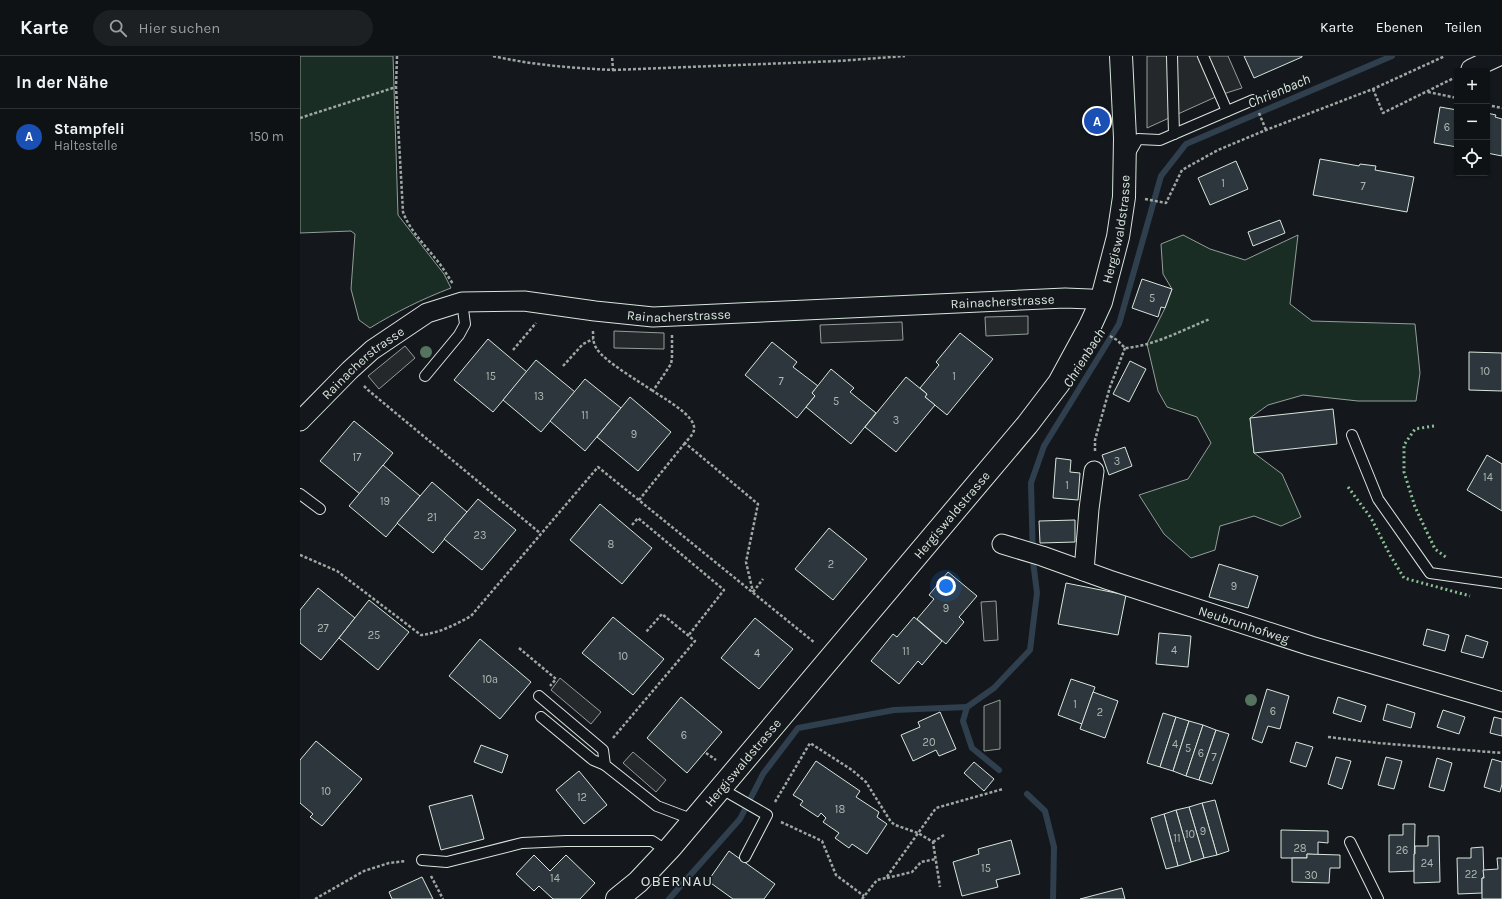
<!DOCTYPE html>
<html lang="de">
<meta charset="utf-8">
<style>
body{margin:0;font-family:Karla,sans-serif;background:#1d2022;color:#f1f3f6}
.controls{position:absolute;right:12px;top:12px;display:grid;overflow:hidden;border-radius:4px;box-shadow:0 1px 3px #0004}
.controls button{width:36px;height:36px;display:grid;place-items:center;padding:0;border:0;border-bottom:1px solid #2f3234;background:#0f1215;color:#f1f3f6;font:20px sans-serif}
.you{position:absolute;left:646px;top:530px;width:14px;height:14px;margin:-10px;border:3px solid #fff;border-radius:50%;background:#1a73e8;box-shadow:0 0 0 6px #1a73e833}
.badge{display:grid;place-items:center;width:26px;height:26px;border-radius:50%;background:#b45309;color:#fff;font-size:13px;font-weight:700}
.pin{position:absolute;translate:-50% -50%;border:2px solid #fff;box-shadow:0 1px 4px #0006}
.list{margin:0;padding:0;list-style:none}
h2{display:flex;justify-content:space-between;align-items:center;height:52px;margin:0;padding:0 16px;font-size:17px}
h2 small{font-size:13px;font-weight:400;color:#9b9ea0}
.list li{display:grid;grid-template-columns:26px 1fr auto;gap:12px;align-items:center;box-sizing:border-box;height:56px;padding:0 16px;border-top:1px solid #2f3234}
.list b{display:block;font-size:15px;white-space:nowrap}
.list p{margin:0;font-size:13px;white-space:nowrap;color:#9b9ea0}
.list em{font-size:13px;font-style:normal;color:#9b9ea0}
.icon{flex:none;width:22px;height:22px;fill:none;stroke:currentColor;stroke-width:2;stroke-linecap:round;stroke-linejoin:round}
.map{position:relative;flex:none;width:1202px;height:843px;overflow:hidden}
header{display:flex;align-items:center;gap:24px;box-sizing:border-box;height:56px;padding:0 20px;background:#0f1215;border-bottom:1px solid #2f3234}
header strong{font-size:19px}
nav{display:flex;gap:22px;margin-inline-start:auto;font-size:14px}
.search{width:280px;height:36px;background:#1d2022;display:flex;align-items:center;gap:10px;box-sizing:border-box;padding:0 14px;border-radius:22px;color:#9b9ea0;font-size:15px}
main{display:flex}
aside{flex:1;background:#0f1215}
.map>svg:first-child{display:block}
.green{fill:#1a2d24;stroke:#939e99}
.parking{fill:#24282b;stroke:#939e99}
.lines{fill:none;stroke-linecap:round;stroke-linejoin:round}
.stream{stroke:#2f3f4d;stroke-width:6}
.building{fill:#2c363c;stroke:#d8e6dc}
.service-casing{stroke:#d8e6dc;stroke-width:12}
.minor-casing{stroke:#d8e6dc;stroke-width:21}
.tertiary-casing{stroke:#d8e6dc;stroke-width:24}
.path{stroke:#9da8a2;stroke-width:2.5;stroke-dasharray:3 2;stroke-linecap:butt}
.service{stroke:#14181c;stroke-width:10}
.minor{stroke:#14181c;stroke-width:19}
.tertiary{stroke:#14181c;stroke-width:22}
.hedge{stroke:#8ac095;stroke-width:3;stroke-dasharray:2 3;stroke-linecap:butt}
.tree{fill:#55745f}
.labels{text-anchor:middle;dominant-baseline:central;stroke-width:3;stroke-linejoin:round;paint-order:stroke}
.number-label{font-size:11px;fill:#adbab4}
.street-label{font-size:13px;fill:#d8e6dc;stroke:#14181c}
.water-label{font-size:14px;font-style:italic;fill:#d8e6dc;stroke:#14181c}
.quarter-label{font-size:15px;letter-spacing:1px;fill:#d8e6dc;stroke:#14181c}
</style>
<header>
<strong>Karte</strong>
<div class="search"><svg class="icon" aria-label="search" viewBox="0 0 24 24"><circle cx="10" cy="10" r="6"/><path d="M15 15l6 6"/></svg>Hier suchen</div>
<nav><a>Karte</a><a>Ebenen</a><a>Teilen</a></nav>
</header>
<main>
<aside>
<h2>In der Nähe<small></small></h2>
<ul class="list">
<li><span class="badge" style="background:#1a4fb4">A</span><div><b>Stampfeli</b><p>Haltestelle</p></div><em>150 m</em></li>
</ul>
</aside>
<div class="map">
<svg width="1202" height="843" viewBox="0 0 1202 843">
<rect width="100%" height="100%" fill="#14181c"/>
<g class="green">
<path d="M0,0H93L98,159L144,218L151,232C122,243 96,256 70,272L59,264L51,233L55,178L51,175L0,177Z"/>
<polygon points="883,179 910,193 945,204 998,179 990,248 1012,265 1115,268 1120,317 1116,345 1058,345 1003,339 968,349 950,362 954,397 982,418 1001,461 981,470 954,460 920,470 915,494 891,502 864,478 839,439 888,423 911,387 897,361 867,351 858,335 847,288 865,252 872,233 863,218 861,188"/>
</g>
<g class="parking">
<polygon points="847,0 928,0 942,32 920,39 847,72"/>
<polygon points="728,260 728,278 686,280 685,261"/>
<polygon points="602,266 603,284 521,287 520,269"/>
<polygon points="314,275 364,277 364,293 314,292"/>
<polygon points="105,290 115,302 79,333 68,320"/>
<polygon points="696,545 698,584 684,585 681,546"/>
<polygon points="260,622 301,656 291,668 251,634"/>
<polygon points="700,644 700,693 684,695 684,650"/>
<polygon points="333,696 366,724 356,736 323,707"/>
</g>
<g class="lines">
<g class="stream">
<polyline points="699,714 672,692 663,665 667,651 694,632 730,594 737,537 733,505 731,427 744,390 819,268 861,120 886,88 1092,0"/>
<polyline points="727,738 745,755 754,791 753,843"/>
<polyline points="369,843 440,763 463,718 498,672 594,654 667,651"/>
</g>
</g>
<g class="building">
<polygon points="944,0 1002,0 1002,1 954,22"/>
<polygon points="1140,51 1157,54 1157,91 1134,87"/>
<polygon points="1187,57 1196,59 1195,61 1202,63 1202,100 1187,97"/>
<polygon points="1020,103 1059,110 1060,108 1076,110 1075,114 1114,121 1107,156 1013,139"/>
<polygon points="936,105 948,133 910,149 898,122"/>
<polygon points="980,164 985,177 953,190 948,176"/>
<polygon points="842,223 872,233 865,252 861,251 858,261 832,252"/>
<polygon points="660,277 693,303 647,359 625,341 627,338 620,332 639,309 636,306"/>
<polygon points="188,283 227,316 193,356 154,324"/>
<polygon points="472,286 497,306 493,311 518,330 512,337 515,340 497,362 445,319"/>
<polygon points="1169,296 1202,297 1202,335 1169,334"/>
<polygon points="236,304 275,336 241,376 203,344"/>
<polygon points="830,305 846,313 829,346 813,338"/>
<polygon points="531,313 554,332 550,336 576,357 551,388 506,351 515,340 512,337"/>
<polygon points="606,321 627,338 625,341 635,349 596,396 565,371"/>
<polygon points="285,323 321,352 285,395 250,365"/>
<polygon points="330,341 371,376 338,415 297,381"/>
<polygon points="1033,353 1037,388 954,397 950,362"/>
<polygon points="54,365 93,397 60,438 20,405"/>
<polygon points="825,391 832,410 809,419 802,399"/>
<polygon points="1187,399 1202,408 1202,455 1167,434"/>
<polygon points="756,402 771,404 770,416 780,417 778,444 753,442"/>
<polygon points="83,409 120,440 86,481 49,450"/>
<polygon points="132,426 167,456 133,497 97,467"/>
<polygon points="178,443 216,474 182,514 144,483"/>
<polygon points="300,448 352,492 322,528 270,484"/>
<polygon points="775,464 775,486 740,487 739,465"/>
<polygon points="529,472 567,503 533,544 495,513"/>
<polygon points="919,508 958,520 948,552 909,541"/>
<polygon points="648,516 677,540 659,561 664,566 646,588 617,563 634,543 629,539"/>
<polygon points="766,527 826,539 818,579 758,568"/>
<polygon points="18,532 55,562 21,604 0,587 0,554"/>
<polygon points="69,544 109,576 78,614 39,582"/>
<polygon points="313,561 364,603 333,639 282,597"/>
<polygon points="614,561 642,585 622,609 618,605 599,628 571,605 593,578 597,581"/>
<polygon points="455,562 493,593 459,633 421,602"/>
<polygon points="1127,573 1149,579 1145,595 1123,589"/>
<polygon points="859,577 891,580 888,611 856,608"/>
<polygon points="1166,579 1188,586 1183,602 1161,596"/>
<polygon points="180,583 231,626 200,663 149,620"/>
<polygon points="771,623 795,631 782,668 758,659"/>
<polygon points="967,633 989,640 980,673 968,670 962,687 952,683"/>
<polygon points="793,636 818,645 805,682 780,673"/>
<polygon points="381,641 422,676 387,717 347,682"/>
<polygon points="1038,641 1066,650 1061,666 1033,657"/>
<polygon points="1087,648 1115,657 1111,672 1083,664"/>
<polygon points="1143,654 1165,661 1159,678 1137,671"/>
<polygon points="640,656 656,693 639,700 636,694 613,705 601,679 620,671 618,666"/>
<polygon points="863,657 876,661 860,711 847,707"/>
<polygon points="876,661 889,665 873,715 860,711"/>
<polygon points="1194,661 1202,663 1202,680 1190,677"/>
<polygon points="889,665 903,669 886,720 873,715"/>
<polygon points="903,669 916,674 899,724 886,720"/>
<polygon points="916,674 929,678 912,728 899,724"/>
<polygon points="16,685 62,723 22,770 10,761 13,758 0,747 0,704"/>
<polygon points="996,686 1013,691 1006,711 990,706"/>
<polygon points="181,689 208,699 202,717 174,706"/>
<polygon points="1036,701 1051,705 1042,733 1028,728"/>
<polygon points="1086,701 1102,705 1094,733 1078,729"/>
<polygon points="1137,702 1152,707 1144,735 1129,731"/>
<polygon points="1192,703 1202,706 1202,728 1200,736 1184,731"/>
<polygon points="516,705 560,735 556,741 579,756 577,761 587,768 567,798 552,788 549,792 535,782 539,777 523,766 526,762 521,757 518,761 500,749 503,745 493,739"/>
<polygon points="674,706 694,723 684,735 664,717"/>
<polygon points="279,715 307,749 284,768 256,734"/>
<polygon points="172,739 184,783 141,794 129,750"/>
<polygon points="915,744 929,795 917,799 902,747"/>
<polygon points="902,747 917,799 904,802 889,751"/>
<polygon points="889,751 904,802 891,806 876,754"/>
<polygon points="876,754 891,806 878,810 864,758"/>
<polygon points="864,758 878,810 866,813 851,762"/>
<polygon points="1103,768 1115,768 1114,815 1089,816 1089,779 1103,779"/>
<polygon points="981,774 1028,775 1028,787 1018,786 1018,799 1007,798 1007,802 981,802"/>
<polygon points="1128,780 1139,780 1140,826 1114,827 1114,798 1115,798 1115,790 1128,790"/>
<polygon points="711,784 720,818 696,824 698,831 662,840 653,806 679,798 678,793"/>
<polygon points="1183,791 1184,822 1182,822 1182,837 1158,838 1157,802 1171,802 1171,792"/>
<polygon points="429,795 475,828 464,843 433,843 408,825"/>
<polygon points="1007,798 1040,799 1040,812 1030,812 1029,827 992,826 992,802 1007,802"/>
<polygon points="234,799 250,815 266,799 295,827 280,843 253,843 239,830 234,835 216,818"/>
<polygon points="1197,802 1202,802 1202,843 1182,843 1182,822 1184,822 1183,814 1198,813"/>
<polygon points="122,821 133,843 92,843 89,836"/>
<polygon points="822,832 825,843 780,843"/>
</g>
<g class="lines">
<g class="service-casing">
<g id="service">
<polyline points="872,0 874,78"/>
<polyline points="903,0 927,55"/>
<polyline points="830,97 838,83 860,84 953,44"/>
<polyline points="125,320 159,279 165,268 162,246"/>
<polyline points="1052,379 1078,443 1130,517 1202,527"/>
<polyline points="0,438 20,453"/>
<polyline points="239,640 303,694 305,709 357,750 394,764"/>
<polyline points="241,661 293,704 305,709"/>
<polyline points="420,732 467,759 445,801"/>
<polyline points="1050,786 1078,843"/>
<polyline points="122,804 147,806 222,787 266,785 352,785 367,795"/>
</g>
</g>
<g class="minor-casing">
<g id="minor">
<polyline points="1171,13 1199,0"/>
<path id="s1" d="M0,365L50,314L72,294L127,257L162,246L224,245L295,255L353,261L765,242L790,243L801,246"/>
<path id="s2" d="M702,488L742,500L809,524L1011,590L1202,646"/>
<polyline points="784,515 789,453 794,415"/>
</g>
</g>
<g class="tertiary-casing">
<g id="tertiary">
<path id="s3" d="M317,843L338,826L371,791L727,369L759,327L790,270L801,246L818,181L824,141L825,82L821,0"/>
</g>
</g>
<g class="path">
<path d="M97,0L96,31L103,156C109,173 123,187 135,202C142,210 147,219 153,228"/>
<path d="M193,0C232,9 272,12 313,14L312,0"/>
<polyline points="313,14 538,5 605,0"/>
<polyline points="1073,33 1083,57 1154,22"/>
<polyline points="1128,36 1157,42"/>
<polyline points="1187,49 1202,52"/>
<polyline points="959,57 966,74"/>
<polyline points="0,62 96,31"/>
<polyline points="845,143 866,147 882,114 918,94 966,74 1073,33 1145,0"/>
<path d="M293,275C293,281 293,288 297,293C304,305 340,326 353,335"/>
<path d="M372,279V302L371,308L353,335C363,342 397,360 394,374C393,379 388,383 385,387L458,448L446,506L453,536"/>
<path d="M810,280L817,284L825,292C854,290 882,274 910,263"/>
<polyline points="213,294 236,267"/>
<polyline points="263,310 283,288 293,283"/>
<polyline points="64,330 68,334 240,477"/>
<polyline points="795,395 795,384 810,331 825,292"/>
<polyline points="339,444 385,387"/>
<polyline points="332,469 338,462 424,534 388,580"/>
<path d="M0,499L37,515L121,579C139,577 155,569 171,560L298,411L515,587"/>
<polyline points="453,536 463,523"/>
<polyline points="219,592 256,623 250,630"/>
<polyline points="1028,681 1078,687 1202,697"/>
<polyline points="313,682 395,585 362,558 346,576"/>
<polyline points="406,697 416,704"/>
<polyline points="475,746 510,687 552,714 566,726 591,766 595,769 618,777 633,786 640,831"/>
<polyline points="481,766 522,785 536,819 564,840"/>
<polyline points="633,786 644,779"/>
<polyline points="131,820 143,843"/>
<polyline points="587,822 612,816 621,806 636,803"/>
<polyline points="15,843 64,815 89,807 106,805"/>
<polyline points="562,843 577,824 586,822 636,752 703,733"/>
</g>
<use href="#service" class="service"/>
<use href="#minor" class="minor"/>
<use href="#tertiary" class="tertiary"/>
<g class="hedge">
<polyline points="1134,370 1115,373 1104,389 1104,416 1115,451 1135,493 1147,502"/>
<polyline points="1048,431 1071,462 1090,499 1104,522 1170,540"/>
</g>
</g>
<g class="tree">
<circle cx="798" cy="72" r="6"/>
<circle cx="126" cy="296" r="6"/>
<circle cx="951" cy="644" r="6"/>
</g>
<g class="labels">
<g class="number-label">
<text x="1147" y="71">6</text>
<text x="923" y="127">1</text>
<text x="1063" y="130">7</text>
<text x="852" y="242">5</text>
<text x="1185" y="315">10</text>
<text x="191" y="320">15</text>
<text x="654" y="320">1</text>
<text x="481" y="325">7</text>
<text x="239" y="340">13</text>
<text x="536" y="345">5</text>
<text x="285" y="359">11</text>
<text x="596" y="364">3</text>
<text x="334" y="378">9</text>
<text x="57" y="401">17</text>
<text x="817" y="405">3</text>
<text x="1188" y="421">14</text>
<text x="767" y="429">1</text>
<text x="85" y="445">19</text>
<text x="132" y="461">21</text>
<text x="180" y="479">23</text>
<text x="311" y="488">8</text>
<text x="531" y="508">2</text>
<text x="934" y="530">9</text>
<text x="646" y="552">9</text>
<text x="23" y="572">27</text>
<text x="74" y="579">25</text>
<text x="874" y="594">4</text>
<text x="606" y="595">11</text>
<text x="457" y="597">4</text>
<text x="323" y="600">10</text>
<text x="190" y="623">10a</text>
<text x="775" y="648">1</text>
<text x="973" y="655">6</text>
<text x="800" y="656">2</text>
<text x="384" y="679">6</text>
<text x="629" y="686">20</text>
<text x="875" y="688">4</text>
<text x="888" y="692">5</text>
<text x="901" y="697">6</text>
<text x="914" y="701">7</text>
<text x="26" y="735">10</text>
<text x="282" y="741">12</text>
<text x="540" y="753">18</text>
<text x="903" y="775">9</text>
<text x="890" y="778">10</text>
<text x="877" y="782">11</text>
<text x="1000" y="792">28</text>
<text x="1102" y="794">26</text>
<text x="1127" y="807">24</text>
<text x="686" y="812">15</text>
<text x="1171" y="818">22</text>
<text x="1011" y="819">30</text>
<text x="255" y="822">14</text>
</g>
<g class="street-label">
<text stroke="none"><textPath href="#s3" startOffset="846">Hergiswaldstrasse</textPath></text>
<text stroke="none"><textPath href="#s1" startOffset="746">Rainacherstrasse</textPath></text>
<text stroke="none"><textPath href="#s1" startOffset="422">Rainacherstrasse</textPath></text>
<text stroke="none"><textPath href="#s1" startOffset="86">Rainacherstrasse</textPath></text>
<text stroke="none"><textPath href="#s3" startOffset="510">Hergiswaldstrasse</textPath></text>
<text stroke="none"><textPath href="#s2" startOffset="255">Neubrunhofweg</textPath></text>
<text stroke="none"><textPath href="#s3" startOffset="186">Hergiswaldstrasse</textPath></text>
</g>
<g class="water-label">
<text transform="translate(979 35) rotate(-23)">Chrienbach</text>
<text transform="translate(784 302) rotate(-58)">Chrienbach</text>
</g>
<g class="quarter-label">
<text x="377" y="825">OBERNAU</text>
</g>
</g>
</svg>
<div class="controls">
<button>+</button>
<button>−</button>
<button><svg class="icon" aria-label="locate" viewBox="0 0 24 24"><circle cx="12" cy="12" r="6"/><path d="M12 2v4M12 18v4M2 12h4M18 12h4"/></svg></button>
</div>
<div class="you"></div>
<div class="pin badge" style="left:797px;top:65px;background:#1a4fb4">A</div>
</div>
</main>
